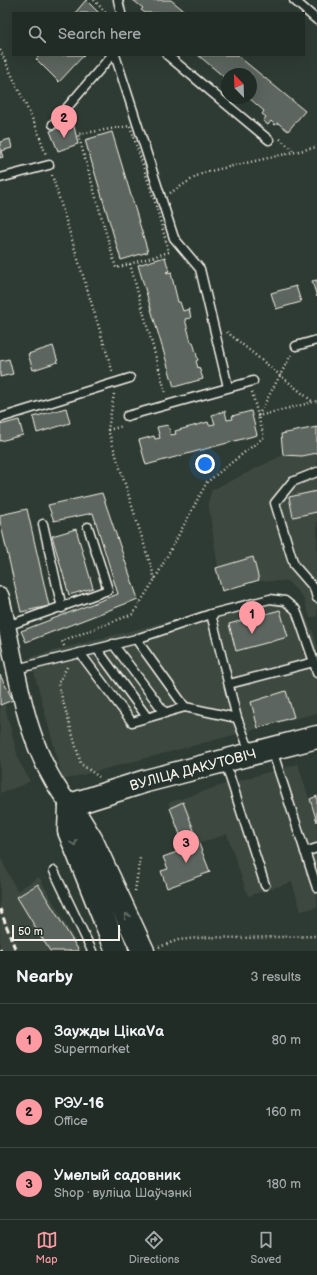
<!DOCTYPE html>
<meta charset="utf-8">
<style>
body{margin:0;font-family:"Balsamiq Sans",sans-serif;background:#2e3833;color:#f1f3f6}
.compass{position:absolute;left:221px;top:68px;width:36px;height:36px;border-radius:50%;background:#222c27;box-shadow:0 4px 16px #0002;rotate:337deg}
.scale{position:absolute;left:12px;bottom:10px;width:108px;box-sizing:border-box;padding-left:4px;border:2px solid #f4f1e8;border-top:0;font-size:11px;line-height:14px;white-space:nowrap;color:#f4f1e8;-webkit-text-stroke:3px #26332d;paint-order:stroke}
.you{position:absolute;left:205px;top:464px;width:14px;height:14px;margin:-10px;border:3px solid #fff;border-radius:50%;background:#1a73e8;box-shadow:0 0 0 6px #1a73e833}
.badge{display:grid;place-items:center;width:26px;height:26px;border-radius:50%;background:#ff9aa2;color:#111;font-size:13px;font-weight:700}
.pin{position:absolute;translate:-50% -33px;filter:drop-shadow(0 1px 2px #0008)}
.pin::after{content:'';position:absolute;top:21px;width:14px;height:12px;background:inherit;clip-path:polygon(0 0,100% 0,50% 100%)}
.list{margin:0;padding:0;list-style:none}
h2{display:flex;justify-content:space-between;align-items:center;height:52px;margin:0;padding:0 16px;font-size:17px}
h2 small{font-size:13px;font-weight:400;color:#a2a7a7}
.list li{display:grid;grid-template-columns:26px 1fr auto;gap:12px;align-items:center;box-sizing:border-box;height:72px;padding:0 16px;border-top:1px solid #3f4844}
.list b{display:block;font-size:15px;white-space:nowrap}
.list p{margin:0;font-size:13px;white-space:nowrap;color:#a2a7a7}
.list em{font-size:13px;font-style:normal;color:#a2a7a7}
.icon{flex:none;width:22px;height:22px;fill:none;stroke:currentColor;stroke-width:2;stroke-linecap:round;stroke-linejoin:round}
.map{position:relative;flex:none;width:317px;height:951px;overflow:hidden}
.search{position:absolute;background:#222c27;box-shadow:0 4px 16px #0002;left:12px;right:12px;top:12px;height:44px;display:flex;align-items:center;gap:10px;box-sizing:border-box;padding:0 14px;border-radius:0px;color:#a2a7a7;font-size:15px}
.sheet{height:268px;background:#222c27}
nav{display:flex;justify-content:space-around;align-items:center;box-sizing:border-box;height:56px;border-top:1px solid #3f4844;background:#222c27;font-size:11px;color:#a2a7a7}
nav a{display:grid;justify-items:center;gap:2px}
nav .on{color:#ff9aa2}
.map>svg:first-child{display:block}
.built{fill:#3c4841}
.building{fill:#5c655e;stroke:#f4f1e8}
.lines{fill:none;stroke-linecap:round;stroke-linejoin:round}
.service-casing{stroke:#f4f1e8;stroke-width:11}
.minor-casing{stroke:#f4f1e8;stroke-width:20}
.secondary-casing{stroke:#f4f1e8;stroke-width:25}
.path{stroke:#f4f1e8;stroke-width:2.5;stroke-dasharray:1 3;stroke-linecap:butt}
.service{stroke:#26332d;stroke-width:8}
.minor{stroke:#26332d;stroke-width:17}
.secondary{stroke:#26332d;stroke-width:22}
.rail{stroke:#f4f1e8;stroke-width:3;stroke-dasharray:6 3;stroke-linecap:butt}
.oneway{stroke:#6e766e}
.labels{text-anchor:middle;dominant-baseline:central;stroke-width:3;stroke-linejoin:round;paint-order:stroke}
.street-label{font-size:14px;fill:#f4f1e8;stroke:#26332d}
</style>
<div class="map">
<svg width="317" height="951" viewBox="0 0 317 951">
<rect width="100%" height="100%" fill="#2e3b34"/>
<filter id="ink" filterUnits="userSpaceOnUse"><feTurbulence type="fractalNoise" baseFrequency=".025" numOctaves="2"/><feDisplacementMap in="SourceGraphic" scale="8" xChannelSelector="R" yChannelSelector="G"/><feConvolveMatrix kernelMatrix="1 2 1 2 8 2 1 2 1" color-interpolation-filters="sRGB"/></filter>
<g filter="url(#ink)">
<g class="built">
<polygon points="317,427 317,616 310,618 303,597 287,581 259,581 222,591 216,568 218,567 208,502 212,490 283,455 281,434"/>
<polygon points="273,594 300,605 313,632 317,645 317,713 63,780 30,657"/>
<polygon points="4,703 19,761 30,781 23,785 0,793 0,705"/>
<polygon points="298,764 317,824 317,907 301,911 292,882 248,896 227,834 185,848 168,803 226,784"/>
<polygon points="0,857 17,891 39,877 81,951 0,951"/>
</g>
<g class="building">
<polygon points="86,0 99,13 75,13"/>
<polygon points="133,0 171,0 187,13 145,13 141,10 143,8"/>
<polygon points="40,55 84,55 59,82 36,59"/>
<polygon points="198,55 237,55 305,111 288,131 278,123 275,125 271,121 268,125 263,121 266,117 262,114 264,111 249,98 251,98 251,74 227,74 227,90 223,87 226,83 222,80 224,77"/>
<polygon points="73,122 78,144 58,151 50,131"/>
<polygon points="112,132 148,252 121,260 85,140"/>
<polygon points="10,139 12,148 1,151 3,157 0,158 0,142"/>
<polygon points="165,257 169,271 166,272 167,273 172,272 171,273 178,302 180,302 183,311 189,309 191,318 185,319 191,342 193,342 198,360 196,361 198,368 199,367 203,379 174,387 138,265"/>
<polygon points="317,280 317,297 312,281"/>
<polygon points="296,286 301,302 276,309 271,293"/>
<polygon points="53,346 58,362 33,370 28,354"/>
<polygon points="9,359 13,374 0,377 0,361"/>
<polygon points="66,408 70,423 37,433 33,417"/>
<polygon points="225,411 227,420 233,419 232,416 251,411 257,435 146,465 139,440 154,436 155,439 160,438 157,427 168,425 171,435 176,434 175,431 208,422 209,425 215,424 212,415"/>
<polygon points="19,420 23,435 0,441 0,425"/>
<polygon points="317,427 317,453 302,456 283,455 281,434"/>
<polygon points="317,491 317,512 293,517 289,497"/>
<polygon points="102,493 138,599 26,642 21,631 118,594 93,513 54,521 48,505"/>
<polygon points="27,509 49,606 21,612 0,521 0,515"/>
<polygon points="76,529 93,588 69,595 52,536"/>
<polygon points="253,557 259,580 222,591 216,568"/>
<polygon points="280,610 288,637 236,651 229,624"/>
<polygon points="0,675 13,700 0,705"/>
<polygon points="286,691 294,717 258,728 251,702"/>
<polygon points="317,796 317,822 310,799"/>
<polygon points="183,802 199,843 185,848 170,808"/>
<polygon points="199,844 210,872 167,888 161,871 168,869 163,857"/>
<polygon points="38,884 79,951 50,951 17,897"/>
</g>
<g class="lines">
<g class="service-casing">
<g id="service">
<polyline points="118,0 121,13"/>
<polyline points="294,0 317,20"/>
<polyline points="115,55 174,238 200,269 228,387"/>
<polyline points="167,55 269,140"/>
<polyline points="53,124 112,55"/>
<polyline points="0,178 49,165"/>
<polyline points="296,346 317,340"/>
<polyline points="127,416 253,381"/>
<polyline points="0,418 130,378"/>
<polyline points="317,472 292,482 275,503 294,565 314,588 317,598"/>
<polyline points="43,524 62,608"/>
<polyline points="211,614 237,718 251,754"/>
<polyline points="7,626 108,590 88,527"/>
<polyline points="136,639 211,614 270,599 285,601 296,610 314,662"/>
<polyline points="113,644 165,713"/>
<polyline points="97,649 147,717"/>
<polyline points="80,653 132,722 185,707"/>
<polyline points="16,669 136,639 185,707 237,718"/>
<polyline points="229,684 314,662 317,673"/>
<polyline points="272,750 317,888"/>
<polyline points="225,762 265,885"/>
<polyline points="305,852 317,848"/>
<polyline points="54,871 92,951"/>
</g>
</g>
<g class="minor-casing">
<path id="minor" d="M0,596C17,665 23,748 70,805"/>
</g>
<g class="secondary-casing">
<g id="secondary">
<path id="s1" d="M70,805L146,781L317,737"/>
<polyline points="70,805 91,839 143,951"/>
<polyline points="70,805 69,831 117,951"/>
</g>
</g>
<g class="path">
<polyline points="94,0 106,13"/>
<polyline points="0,50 37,129 46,155"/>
<polygon points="130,126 155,202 169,252 116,268 78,134"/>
<polyline points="280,139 295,152"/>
<polyline points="52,175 113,373"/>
<polyline points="170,193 197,176 206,172 317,147"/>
<polyline points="130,264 166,394"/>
<polyline points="227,332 313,402"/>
<polyline points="252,392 258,416 317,401"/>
<polyline points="114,394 108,430 155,579"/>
<polyline points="108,430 123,426"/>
<polyline points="64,646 62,641 133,614 155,579 207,482 264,437 258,416 291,355"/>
<polyline points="67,667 58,684 81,764 99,777"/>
<polyline points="135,891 140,858"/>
<polyline points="159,947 178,940 208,937 240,938 317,936"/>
</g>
<use href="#service" class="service"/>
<use href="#minor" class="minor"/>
<use href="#secondary" class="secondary"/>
<g class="rail">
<polyline points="0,909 16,951"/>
<polyline points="0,948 1,951"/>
</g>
</g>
<defs><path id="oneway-chevron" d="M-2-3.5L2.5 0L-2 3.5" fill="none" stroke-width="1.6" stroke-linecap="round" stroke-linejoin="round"/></defs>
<g class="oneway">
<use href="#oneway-chevron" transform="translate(74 843) rotate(69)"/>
<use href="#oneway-chevron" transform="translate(127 916) rotate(-116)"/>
</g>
</g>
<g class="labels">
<g class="street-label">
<text stroke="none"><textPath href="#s1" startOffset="128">ВУЛІЦА ДАКУТОВІЧ</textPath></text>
</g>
</g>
</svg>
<svg class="compass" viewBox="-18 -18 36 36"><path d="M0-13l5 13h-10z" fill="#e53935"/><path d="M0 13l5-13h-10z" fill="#a2a7a7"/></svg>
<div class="scale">50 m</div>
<div class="you"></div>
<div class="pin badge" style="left:252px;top:634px">1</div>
<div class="pin badge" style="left:64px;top:138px">2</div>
<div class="pin badge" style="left:186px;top:863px">3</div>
<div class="search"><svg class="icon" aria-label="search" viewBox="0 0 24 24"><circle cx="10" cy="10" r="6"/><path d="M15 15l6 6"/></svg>Search here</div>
</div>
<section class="sheet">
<h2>Nearby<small>3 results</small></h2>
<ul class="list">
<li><span class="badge">1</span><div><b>Заужды ЦікаVа</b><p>Supermarket</p></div><em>80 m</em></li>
<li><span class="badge">2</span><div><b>РЭУ-16</b><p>Office</p></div><em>160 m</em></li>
<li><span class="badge">3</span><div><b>Умелый садовник</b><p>Shop · вуліца Шаўчэнкі</p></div><em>180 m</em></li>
</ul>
</section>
<nav>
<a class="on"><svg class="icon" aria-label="map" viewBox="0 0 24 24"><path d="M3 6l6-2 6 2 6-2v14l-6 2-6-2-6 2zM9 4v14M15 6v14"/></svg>Map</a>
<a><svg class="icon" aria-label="directions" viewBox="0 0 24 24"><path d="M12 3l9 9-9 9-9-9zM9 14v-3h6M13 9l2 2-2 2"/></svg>Directions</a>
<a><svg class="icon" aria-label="saved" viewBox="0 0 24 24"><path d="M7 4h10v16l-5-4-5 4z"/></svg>Saved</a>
</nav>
